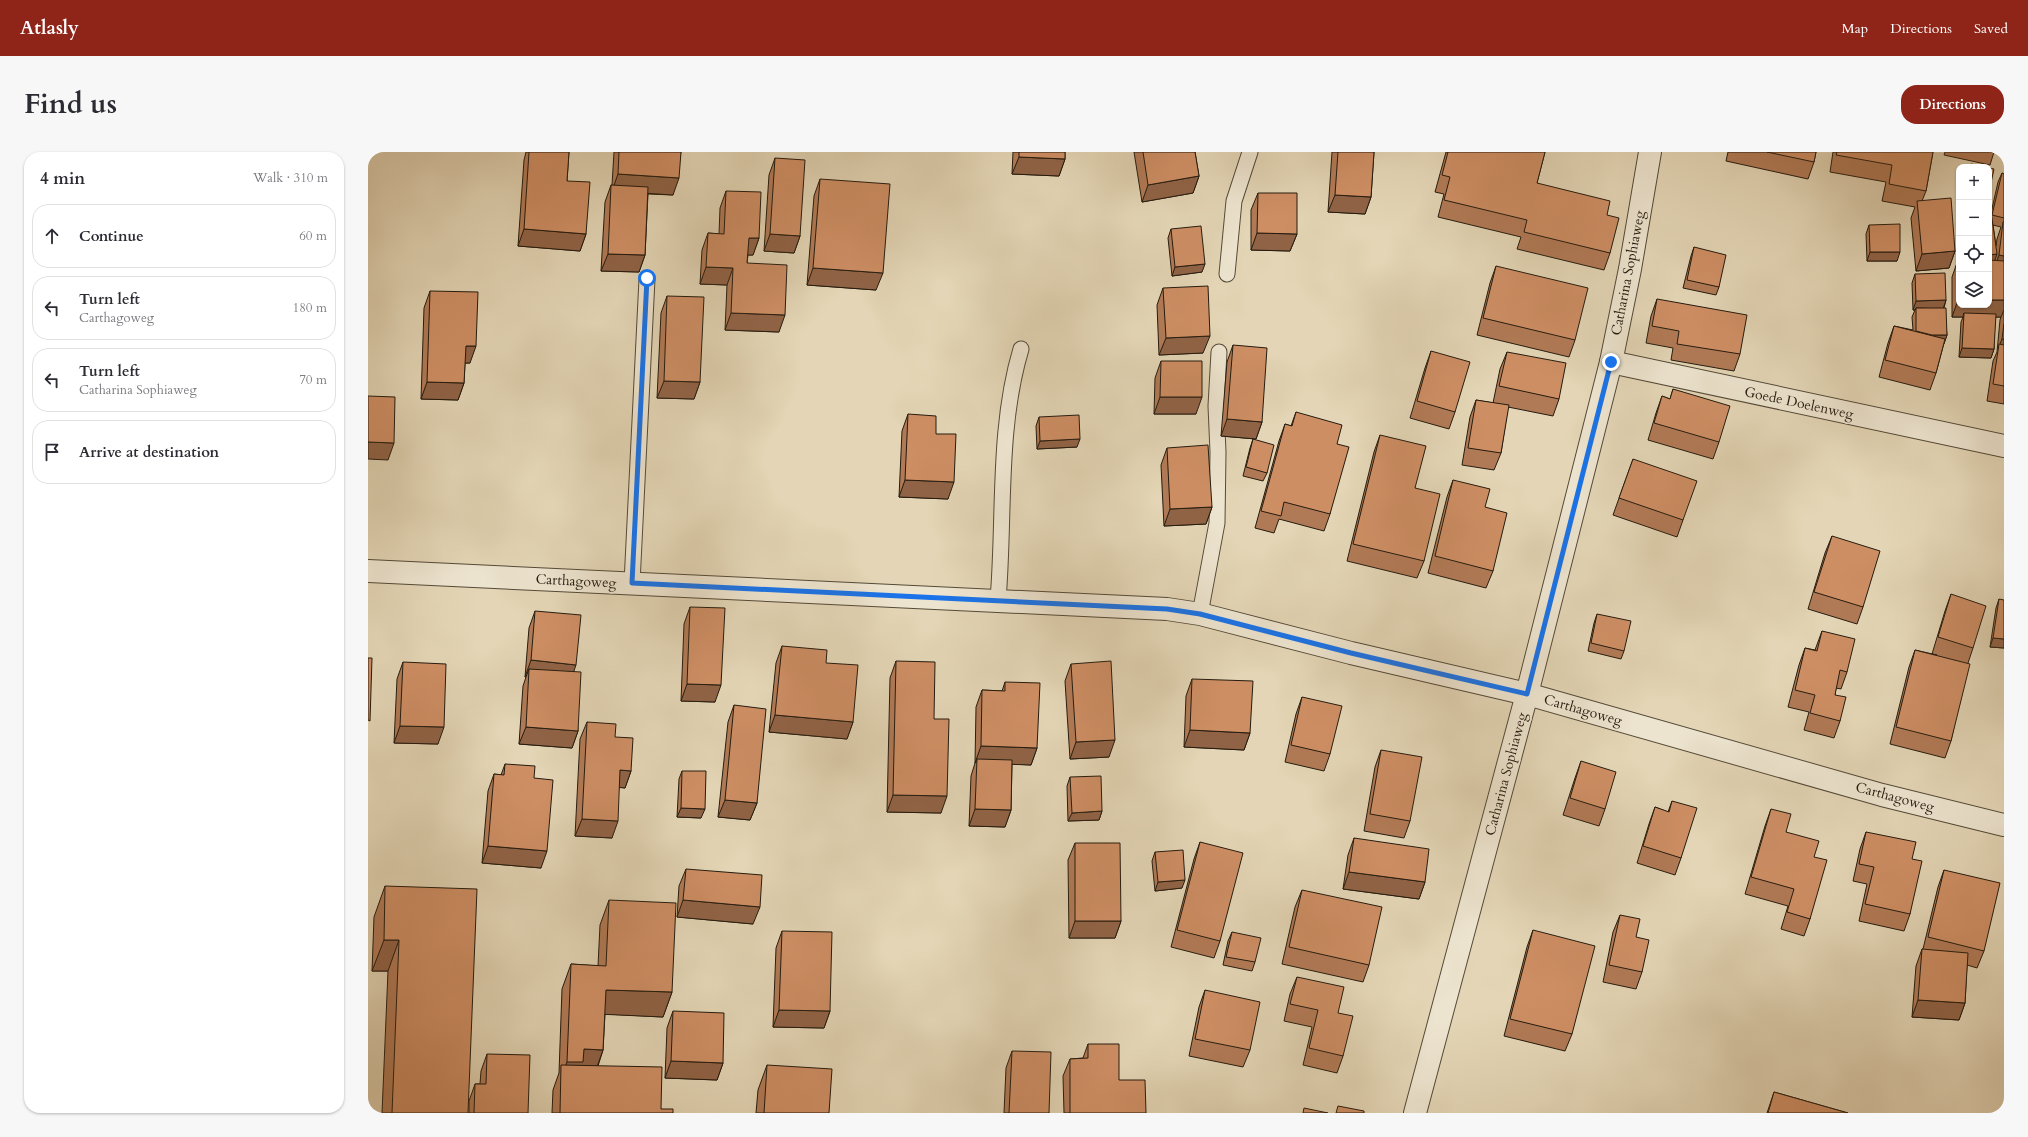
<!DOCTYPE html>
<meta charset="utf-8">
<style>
body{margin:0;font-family:Cardo,serif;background:#f7f7f7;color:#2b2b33}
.controls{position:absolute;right:12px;top:12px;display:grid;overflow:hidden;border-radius:8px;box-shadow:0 1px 3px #0004}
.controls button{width:36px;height:36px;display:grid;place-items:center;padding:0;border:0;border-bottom:1px solid #e1e1e2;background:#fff;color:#2b2b33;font:20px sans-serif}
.stop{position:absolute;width:12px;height:12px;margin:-9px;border:3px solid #1a73e8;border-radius:50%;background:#fff}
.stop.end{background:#1a73e8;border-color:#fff;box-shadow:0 1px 4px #0008}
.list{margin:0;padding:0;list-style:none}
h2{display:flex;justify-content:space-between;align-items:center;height:52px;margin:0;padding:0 16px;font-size:17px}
h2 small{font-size:13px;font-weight:400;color:#7c7c81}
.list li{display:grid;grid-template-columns:26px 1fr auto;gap:12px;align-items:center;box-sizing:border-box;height:64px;margin:0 8px 8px;padding:0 8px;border:1px solid #e1e1e2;border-radius:16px}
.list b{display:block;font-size:15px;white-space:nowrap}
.list p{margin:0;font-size:13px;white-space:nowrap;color:#7c7c81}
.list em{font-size:13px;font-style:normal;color:#7c7c81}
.icon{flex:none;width:22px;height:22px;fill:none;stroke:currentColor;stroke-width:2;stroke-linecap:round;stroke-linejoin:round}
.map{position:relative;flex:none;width:1636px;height:961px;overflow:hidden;border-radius:16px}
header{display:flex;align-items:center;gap:24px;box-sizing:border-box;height:56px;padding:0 20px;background:#8f2418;color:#fff}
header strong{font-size:19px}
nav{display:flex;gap:22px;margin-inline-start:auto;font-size:14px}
.intro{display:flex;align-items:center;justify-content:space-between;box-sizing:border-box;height:96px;padding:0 24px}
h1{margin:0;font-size:28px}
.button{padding:10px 18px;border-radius:16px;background:#8f2418;color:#fff;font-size:14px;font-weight:700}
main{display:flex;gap:24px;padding:0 24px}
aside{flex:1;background:#fff;border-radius:16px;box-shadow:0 1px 3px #0004}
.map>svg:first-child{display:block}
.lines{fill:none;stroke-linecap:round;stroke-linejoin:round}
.service-casing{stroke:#544a38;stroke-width:17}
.minor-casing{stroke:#544a38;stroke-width:24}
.service{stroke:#ede4cf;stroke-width:15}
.minor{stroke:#ede4cf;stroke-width:22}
.wall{fill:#b17a56;stroke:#241b0f;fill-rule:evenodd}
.shaded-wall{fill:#906346;stroke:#241b0f}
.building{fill:#ce8e64;stroke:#241b0f}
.route{stroke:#1a73e8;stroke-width:5}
.labels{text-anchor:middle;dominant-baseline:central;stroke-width:3.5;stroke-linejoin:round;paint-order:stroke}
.street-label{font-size:14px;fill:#241b0f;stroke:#ede4cf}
</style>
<header>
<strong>Atlasly</strong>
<nav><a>Map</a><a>Directions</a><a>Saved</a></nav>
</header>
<div class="intro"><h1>Find us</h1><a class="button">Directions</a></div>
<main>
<aside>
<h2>4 min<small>Walk · 310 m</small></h2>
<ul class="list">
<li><svg class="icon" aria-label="ahead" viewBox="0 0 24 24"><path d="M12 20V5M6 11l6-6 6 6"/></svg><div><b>Continue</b></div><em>60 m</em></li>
<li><svg class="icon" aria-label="left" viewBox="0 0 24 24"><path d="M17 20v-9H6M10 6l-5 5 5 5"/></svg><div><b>Turn left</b><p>Carthagoweg</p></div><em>180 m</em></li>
<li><svg class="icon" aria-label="left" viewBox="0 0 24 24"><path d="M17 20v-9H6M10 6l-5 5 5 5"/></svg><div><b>Turn left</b><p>Catharina Sophiaweg</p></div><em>70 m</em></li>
<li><svg class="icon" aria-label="arrive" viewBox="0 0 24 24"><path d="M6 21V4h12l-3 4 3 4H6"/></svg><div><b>Arrive at destination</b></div></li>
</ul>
</aside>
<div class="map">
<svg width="1636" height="961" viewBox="0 0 1636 961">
<rect width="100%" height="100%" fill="#e3d5b5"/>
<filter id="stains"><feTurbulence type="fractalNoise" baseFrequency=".005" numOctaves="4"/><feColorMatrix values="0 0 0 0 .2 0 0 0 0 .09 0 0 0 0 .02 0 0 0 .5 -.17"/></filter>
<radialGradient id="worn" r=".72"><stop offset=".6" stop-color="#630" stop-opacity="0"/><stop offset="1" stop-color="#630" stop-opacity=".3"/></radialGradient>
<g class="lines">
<g class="service-casing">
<g id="service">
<polyline points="859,122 866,49 882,0"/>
<polyline points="264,431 279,127"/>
<path d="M630,448C637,365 629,277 653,197"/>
<polyline points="832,462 849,371 850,300 848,254 851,200"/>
</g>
</g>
<g class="minor-casing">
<g id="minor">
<polyline points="1243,210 1636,294"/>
<polyline points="0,419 799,457 832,462 983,501 1159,542 1514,643 1636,673"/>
<polyline points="1047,961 1159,542 1243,210 1262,117 1282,0"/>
</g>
</g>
<use href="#service" class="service"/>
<use href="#minor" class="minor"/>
</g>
<g class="wall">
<polygon points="158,0 201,0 199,29 218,82 212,99 150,94 156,8"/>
<polygon points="246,0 313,0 305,43 280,42 277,103 271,120 233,119 237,50 243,33 244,33"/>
<polygon points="645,0 697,0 697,7 691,24 644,22"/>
<polygon points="766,0 827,0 831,24 825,41 774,50"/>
<polygon points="964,0 1006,0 1003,45 997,62 960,60"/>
<polygon points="1078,0 1177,0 1169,31 1239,63 1242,101 1236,118 1149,97 1153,85 1070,65 1076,42 1067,40"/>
<polygon points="1360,0 1448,0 1446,10 1440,27 1358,9"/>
<polygon points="1465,0 1565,0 1558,39 1554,49 1587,99 1581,116 1548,119 1543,66 1547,55 1514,49 1518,30 1462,20"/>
<polygon points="1577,0 1626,0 1622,13 1576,3"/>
<polygon points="407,6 432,84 426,101 396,99 401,23"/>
<path d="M1634,21L1636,22V252L1619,249L1625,209L1629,200L1632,168L1633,165H1627L1626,197L1623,206L1591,205L1593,170L1595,165H1584V125L1590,108L1591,153L1623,61L1630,30ZM1625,73L1633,75L1629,87L1628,94Z"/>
<polygon points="452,27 508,138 439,133 446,44"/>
<polygon points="358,39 391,86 385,103 380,103 379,111 411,180 357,178 359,133 332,132 334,98 340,81 351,82 352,56"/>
<polygon points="890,41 929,82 922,99 883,98 883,58"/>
<polygon points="1501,73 1529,109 1499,109 1498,82"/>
<polygon points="803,77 834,120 804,124 800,86"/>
<polygon points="1326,95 1351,135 1348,143 1315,136 1323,104"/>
<polygon points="1128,114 1207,188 1201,205 1109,183 1122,131"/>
<polygon points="1547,122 1578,148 1576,156 1579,183 1576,191 1568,221 1562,238 1511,225 1520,191 1526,174 1545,178 1544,165 1547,158 1545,158 1544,131"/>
<polygon points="795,136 835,201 791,203 789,153"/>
<polygon points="62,139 102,211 97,211 96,231 90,248 53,247 56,156"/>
<polygon points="299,144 332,230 326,247 289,246 293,161"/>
<polygon points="1289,147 1372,202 1366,219 1303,208 1305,196 1278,191 1283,164"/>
<polygon points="865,193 894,270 888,287 853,284 859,210"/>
<polygon points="1063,199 1087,260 1081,277 1042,266 1057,216"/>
<polygon points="1139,200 1191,247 1185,264 1140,255 1133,301 1126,318 1094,313 1102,265 1108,248 1125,251 1132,217"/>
<polygon points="793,209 828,262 786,262 787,226"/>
<polygon points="1305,237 1351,290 1345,307 1280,288 1288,261 1294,244 1302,247"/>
<polygon points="928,260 969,292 962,362 956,379 911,367 906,381 887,376 911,289 917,272 923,274"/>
<polygon points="540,262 568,282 580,347 531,345 534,279"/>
<polygon points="671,265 709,295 669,297 668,274"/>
<polygon points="1012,283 1047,336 1056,409 1049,426 979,409 1006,300"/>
<polygon points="885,287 899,321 895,329 875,324 882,296"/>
<polygon points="799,296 844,355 838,372 796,374 793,313"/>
<polygon points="1265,307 1315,368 1309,385 1245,363"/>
<polygon points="1085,328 1117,355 1125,419 1118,436 1060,421 1079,345"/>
<polygon points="1464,384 1495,455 1489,472 1440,457 1457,401"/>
<polygon points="1583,442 1605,496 1600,511 1583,589 1577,606 1522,592 1541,515 1547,498 1569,503 1564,502 1577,459"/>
<polygon points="1631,447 1636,496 1622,495 1628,456"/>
<polygon points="322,455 347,550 313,549 316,472"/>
<polygon points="167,459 206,519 210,579 204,596 151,592 155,534 158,525 157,525 161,476"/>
<polygon points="1229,462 1256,499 1253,507 1220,499 1226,471"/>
<polygon points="1454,479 1479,520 1473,537 1468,536 1467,543 1472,569 1466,586 1436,578 1441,560 1420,555 1431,513 1437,496 1447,498"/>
<polygon points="414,494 458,511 485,570 479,587 401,580 408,511"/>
<polygon points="528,509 566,567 573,661 519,660 522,526"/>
<polygon points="35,510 70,592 26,591 29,527"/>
<polygon points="703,512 741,605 702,607 697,529"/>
<polygon points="824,527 882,581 876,598 816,595 818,544"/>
<polygon points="637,530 669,596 663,613 644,612 643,658 637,675 601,674 603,624 607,611 608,555 614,538 634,539"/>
<polygon points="934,545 962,602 956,619 917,610 928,562"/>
<polygon points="366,553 389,651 382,668 350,665 360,570"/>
<polygon points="219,570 247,585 263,619 257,636 251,635 244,686 207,684 212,587"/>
<polygon points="1013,598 1042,669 1036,686 996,679 1007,615"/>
<polygon points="1213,609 1237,657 1231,674 1195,663 1207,626"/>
<polygon points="137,612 166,626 173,716 114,711 120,639 126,622 133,623"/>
<polygon points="314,619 333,666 309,665 311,627"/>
<polygon points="702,625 734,659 731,668 700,669 699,634"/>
<polygon points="1304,649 1313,706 1307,723 1269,711 1281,672 1287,655 1300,660"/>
<polygon points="1403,657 1418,680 1446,705 1442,767 1436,784 1413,777 1420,754 1377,742 1397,674"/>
<polygon points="1498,680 1544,707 1542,762 1536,779 1491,769 1499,732 1485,729 1492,697"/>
<polygon points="986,686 1057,730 1051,747 975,737 980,703"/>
<polygon points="832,690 852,789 846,806 803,795 826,707"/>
<polygon points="707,691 753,769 747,786 701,786 700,708"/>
<polygon points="787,700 814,736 787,739 784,709"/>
<polygon points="318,717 385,772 309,765 311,734"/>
<polygon points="1576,718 1616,799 1609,816 1599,813 1597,851 1591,868 1544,865 1548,814 1554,797 1555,797 1570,735"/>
<polygon points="17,734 100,961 14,961 20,819 4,819 6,765"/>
<polygon points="934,738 1001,813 995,830 914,812 927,755"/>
<polygon points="241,748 304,840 295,865 237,862 235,898 230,914 293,957 305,961 184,961 185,938 191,921 194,837 203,812 230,814 232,773"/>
<polygon points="1252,763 1268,785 1274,820 1268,837 1235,830 1245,780"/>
<polygon points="1165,778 1204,882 1197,899 1136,884 1159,795"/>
<polygon points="414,779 462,859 456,876 405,875 408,796"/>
<polygon points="864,780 887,810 884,819 855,813 860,789"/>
<polygon points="929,825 970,861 975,904 969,921 935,913 944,875 916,869 922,842"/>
<polygon points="837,838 882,898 875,915 821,904 831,855"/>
<polygon points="305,859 355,911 349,928 297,926 299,876"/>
<polygon points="720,892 751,928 778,961 696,961 695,924 702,907 715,906"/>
<polygon points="644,899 681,961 636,961 638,916"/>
<polygon points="119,902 160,961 101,961 101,949 107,932 112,932 113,919"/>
<polygon points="399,913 461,961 388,961 390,938"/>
<polygon points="1406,940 1480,961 1399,961"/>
</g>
<g class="shaded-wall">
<polygon points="651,5 697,7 691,24 644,22"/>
<polygon points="250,22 311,26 305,43 244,39"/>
<polygon points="831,24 825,41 774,50 780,33"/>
<polygon points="967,43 1003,45 997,62 960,60"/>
<polygon points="156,77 218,82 212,99 150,94"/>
<polygon points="889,81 929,82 922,99 883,98"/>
<polygon points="402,82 432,84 426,101 396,99"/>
<polygon points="381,86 391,86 385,103 375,103"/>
<polygon points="1587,99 1581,116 1548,119 1554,102"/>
<polygon points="1502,100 1532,100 1529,109 1499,109"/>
<polygon points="240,102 277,103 271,120 233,119"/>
<polygon points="1629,102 1623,119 1621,119 1621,103"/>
<polygon points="1631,103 1636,104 1636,122 1625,120"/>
<polygon points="837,112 834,120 804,124 807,115"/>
<polygon points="338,115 365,116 359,133 332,132"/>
<polygon points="445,116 515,121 508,138 439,133"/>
<polygon points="1578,148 1575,157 1548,156 1547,158 1545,158 1548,149"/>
<polygon points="1590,148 1591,148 1591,153 1621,153 1621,148 1636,148 1636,158 1633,165 1596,165 1596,161 1595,165 1584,165"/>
<polygon points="363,161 417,163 411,180 357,178"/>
<polygon points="1549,183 1579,183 1576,192"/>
<polygon points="842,184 835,201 791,203 798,186"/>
<polygon points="1634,187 1636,187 1636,205 1630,197"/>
<polygon points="98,194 108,194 102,211 92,211"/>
<polygon points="1594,196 1626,197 1623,206 1591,205"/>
<polygon points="296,229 332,230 326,247 289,246"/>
<polygon points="59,230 96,231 90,248 53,247"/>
<polygon points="792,245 834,245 828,262 786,262"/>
<polygon points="859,267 894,270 888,287 853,284"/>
<polygon points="712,287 709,295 669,297 672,289"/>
<polygon points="0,290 26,291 20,308 0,307"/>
<polygon points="537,328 586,330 580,347 531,345"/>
<polygon points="844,355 838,372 796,374 802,357"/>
<polygon points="1625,486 1636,487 1636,496 1622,495"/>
<polygon points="163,508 208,513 202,530 161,517 158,525 157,525"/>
<polygon points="319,532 353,533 347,550 313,549"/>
<polygon points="407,563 485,570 479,587 401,580"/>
<polygon points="32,574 76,575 70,592 26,591"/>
<polygon points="158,575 210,579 204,596 151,592"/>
<polygon points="822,578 882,581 876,598 816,595"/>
<polygon points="747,588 741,605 702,607 708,590"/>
<polygon points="613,594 669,596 663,613 609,611 609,607 607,611"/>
<polygon points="252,618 263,619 257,636 246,635"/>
<polygon points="525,643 579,644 573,661 519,660"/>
<polygon points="357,648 389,651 382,668 350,665"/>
<polygon points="313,656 337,657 333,666 309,665"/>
<polygon points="607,657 643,658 637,675 601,674"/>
<polygon points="734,659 731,668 700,669 704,661"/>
<polygon points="214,667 250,669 244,686 207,684"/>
<polygon points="120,694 179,699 173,716 114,711"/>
<polygon points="981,720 1057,730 1051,747 975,737"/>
<polygon points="817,728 814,736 787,739 790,730"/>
<polygon points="315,748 392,755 385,772 309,765"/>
<polygon points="707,769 753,769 747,786 701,786"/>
<polygon points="16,788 31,788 20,819 4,819"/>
<polygon points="238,838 304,840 295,865 229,862"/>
<polygon points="1550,848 1597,851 1591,868 1544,865"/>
<polygon points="411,858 462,859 456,876 405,875"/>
<polygon points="216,897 235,898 226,923 193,926 199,910"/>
<polygon points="303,909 355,911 349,928 297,926"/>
</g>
<g class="building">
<polygon points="161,0 201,0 199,29 222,30 218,82 156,77"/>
<polygon points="251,0 313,0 311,26 250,22"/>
<polygon points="651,0 697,0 697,7 651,5"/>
<polygon points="775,0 827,0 831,24 780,33"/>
<polygon points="970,0 1006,0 1003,45 967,43"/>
<polygon points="1080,0 1177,0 1169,31 1242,49 1239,63 1251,66 1242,101 1156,80 1159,68 1076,48 1082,25 1074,23"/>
<polygon points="1399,0 1448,0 1446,10"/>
<polygon points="1469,0 1565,0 1558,39 1521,32 1524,13 1468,3"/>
<polygon points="407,6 437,8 432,84 402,82"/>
<polygon points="1603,12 1617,15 1602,15"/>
<polygon points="1621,16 1626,17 1621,40"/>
<polygon points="1634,21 1636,22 1636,66 1624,63"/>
<polygon points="452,27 522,32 515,121 445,116"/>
<polygon points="243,33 280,35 277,103 240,102"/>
<polygon points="358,39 393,40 391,86 381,86 379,111 419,113 417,163 363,161 365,116 338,115 340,81 356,82"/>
<polygon points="890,41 929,41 929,82 889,81"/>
<polygon points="1583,46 1587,99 1554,102 1549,49"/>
<polygon points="1621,53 1622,53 1629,102 1621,103"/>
<polygon points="1635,70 1636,70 1636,104 1631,103"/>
<polygon points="1532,72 1532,100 1502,100 1501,73"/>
<polygon points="833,74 837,112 807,115 803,77"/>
<polygon points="1326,95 1358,103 1351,135 1319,128"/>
<rect x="1590" y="108" width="1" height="40"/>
<polygon points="1621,108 1636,109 1636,148 1621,148"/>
<polygon points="1128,114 1220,136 1207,188 1115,166"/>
<polygon points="1577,121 1578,148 1548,149 1547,122"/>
<polygon points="840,134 842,184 798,186 795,136"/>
<polygon points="62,139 110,140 108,194 98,194 96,231 59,230"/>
<polygon points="299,144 336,145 332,230 296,229"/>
<polygon points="1289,147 1379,163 1372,202 1309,192 1311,179 1284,174"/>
<polygon points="1548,156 1578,156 1579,183 1564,183 1548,179"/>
<polygon points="1596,161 1628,162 1626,197 1594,196"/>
<polygon points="1636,172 1636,187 1634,187"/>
<polygon points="1526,174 1577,187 1568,221 1517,208"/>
<polygon points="1631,192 1636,193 1636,234 1625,232"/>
<polygon points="865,193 899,196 894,270 859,267"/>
<polygon points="1063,199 1102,210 1087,260 1049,249"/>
<polygon points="1139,200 1198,211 1191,247 1131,234"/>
<polygon points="793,209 834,209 834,245 792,245"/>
<polygon points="1305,237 1362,254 1351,290 1286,271 1294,244 1302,247"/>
<polygon points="0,244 27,245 26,291 0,290"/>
<polygon points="1108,248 1141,253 1133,301 1100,296"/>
<polygon points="928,260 974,273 969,292 981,295 962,362 916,350 913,364 893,359 917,272 924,274"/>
<polygon points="540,262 568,264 568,282 588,282 586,330 537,328"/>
<polygon points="711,263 712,287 672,289 671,265"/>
<polygon points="1012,283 1058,294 1047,336 1072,342 1056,409 985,392"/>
<polygon points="885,287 906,293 899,321 878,315"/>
<polygon points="840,293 844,355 802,357 799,296"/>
<polygon points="1265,307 1329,329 1315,368 1251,346"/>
<polygon points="1085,328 1122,337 1117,355 1139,361 1125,419 1067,404"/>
<polygon points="1464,384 1512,399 1495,455 1446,440"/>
<polygon points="1583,442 1618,454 1605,496 1570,485"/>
<polygon points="1631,447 1636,448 1636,487 1625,486"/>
<polygon points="322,455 357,456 353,533 319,532"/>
<polygon points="167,459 213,463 208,513 163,508"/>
<polygon points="1229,462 1263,469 1256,499 1223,491"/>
<polygon points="1454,479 1487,487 1479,520 1472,518 1467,543 1478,545 1472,569 1442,561 1447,543 1427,538 1437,496 1449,499"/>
<polygon points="414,494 459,498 458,511 490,513 485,570 407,563"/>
<polygon points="1547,498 1602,512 1583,589 1528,575"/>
<polygon points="0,506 4,506 2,569 0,568"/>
<polygon points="528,509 567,510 566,567 581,567 579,644 525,643"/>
<polygon points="743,509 747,588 708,590 703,512"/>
<polygon points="35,510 78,512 76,575 32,574"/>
<polygon points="161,517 213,520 210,579 158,575"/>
<polygon points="824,527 885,529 882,581 822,578"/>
<polygon points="637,530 672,531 669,596 613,594 614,538 637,539"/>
<polygon points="934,545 974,554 962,602 923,593"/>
<polygon points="366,553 398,557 389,651 357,648"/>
<polygon points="219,570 248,572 247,585 265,586 263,619 252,618 250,669 214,667"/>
<polygon points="1013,598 1054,605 1042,669 1002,662"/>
<polygon points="609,607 644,608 643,658 607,657"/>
<polygon points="1213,609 1248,620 1237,657 1202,646"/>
<polygon points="137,612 167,614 166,626 185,628 179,699 120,694 126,622 136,623"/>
<polygon points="314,619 338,619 337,657 313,656"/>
<polygon points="733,624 734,659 704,661 702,625"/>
<polygon points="1304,649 1329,656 1313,706 1275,694 1287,655 1301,660"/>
<polygon points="1403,657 1423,662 1418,680 1451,689 1446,705 1459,708 1442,767 1419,760 1426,737 1383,725"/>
<polygon points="1498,680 1548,690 1544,707 1554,709 1542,762 1497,752 1506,715 1491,712"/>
<polygon points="986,686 1061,697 1057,730 981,720"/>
<polygon points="832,690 875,701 852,789 809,778"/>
<polygon points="707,691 752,691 753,769 707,769"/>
<polygon points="815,698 817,728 790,730 787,700"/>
<polygon points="318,717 394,723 392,755 315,748"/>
<polygon points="1576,718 1632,731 1616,799 1560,785"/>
<polygon points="17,734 109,737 100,961 24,961 31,788 16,788"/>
<polygon points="934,738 1014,755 1001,813 921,795"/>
<polygon points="241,748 308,751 304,840 238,838 235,898 216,897 215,910 199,910 203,812 238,814"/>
<polygon points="1252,763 1272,767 1268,785 1281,788 1274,820 1241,813"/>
<polygon points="1165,778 1227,794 1204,882 1142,867"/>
<polygon points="414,779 464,780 462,859 411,858"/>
<polygon points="864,780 893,786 887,810 858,805"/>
<polygon points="1554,797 1600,801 1597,851 1550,848"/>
<polygon points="929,825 976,835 970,861 985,864 975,904 941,896 950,858 922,852"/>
<polygon points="837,838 892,850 882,898 827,887"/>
<polygon points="305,859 356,861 355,911 303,909"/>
<polygon points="720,892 751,892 751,928 777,928 778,961 702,961 702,907 720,906"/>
<polygon points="644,899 683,900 681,961 641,961"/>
<polygon points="119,902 162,903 160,961 106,961 107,932 118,932"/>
<polygon points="193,913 294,915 293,957 305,957 305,961 192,961"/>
<polygon points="399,913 464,917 461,961 396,961"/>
<polygon points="1406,940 1480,961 1400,961"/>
<polygon points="970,954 996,959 996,961 968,961"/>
<polygon points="936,956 960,961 935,961"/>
</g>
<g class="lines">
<polyline class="route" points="279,126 264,431 799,457 832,462 983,501 1159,542 1243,210"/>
</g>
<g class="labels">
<g class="street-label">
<text transform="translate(1260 121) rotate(-79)">Catharina Sophiaweg</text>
<text transform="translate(1431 251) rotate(12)">Goede Doelenweg</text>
<text transform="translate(208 429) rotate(3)">Carthagoweg</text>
<text transform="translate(1215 558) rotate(16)">Carthagoweg</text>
<text transform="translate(1138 622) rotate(-75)">Catharina Sophiaweg</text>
<text transform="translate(1527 645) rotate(15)">Carthagoweg</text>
</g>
</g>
<rect width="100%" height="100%" filter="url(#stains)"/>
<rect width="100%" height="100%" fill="url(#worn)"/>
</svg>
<div class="controls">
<button>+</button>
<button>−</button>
<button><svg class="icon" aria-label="locate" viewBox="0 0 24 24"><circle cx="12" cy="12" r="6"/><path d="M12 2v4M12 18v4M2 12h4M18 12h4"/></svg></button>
<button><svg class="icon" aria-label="layers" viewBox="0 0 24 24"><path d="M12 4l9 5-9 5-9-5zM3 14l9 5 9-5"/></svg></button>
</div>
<div class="stop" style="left:279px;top:126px"></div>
<div class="stop end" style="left:1243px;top:210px"></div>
</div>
</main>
